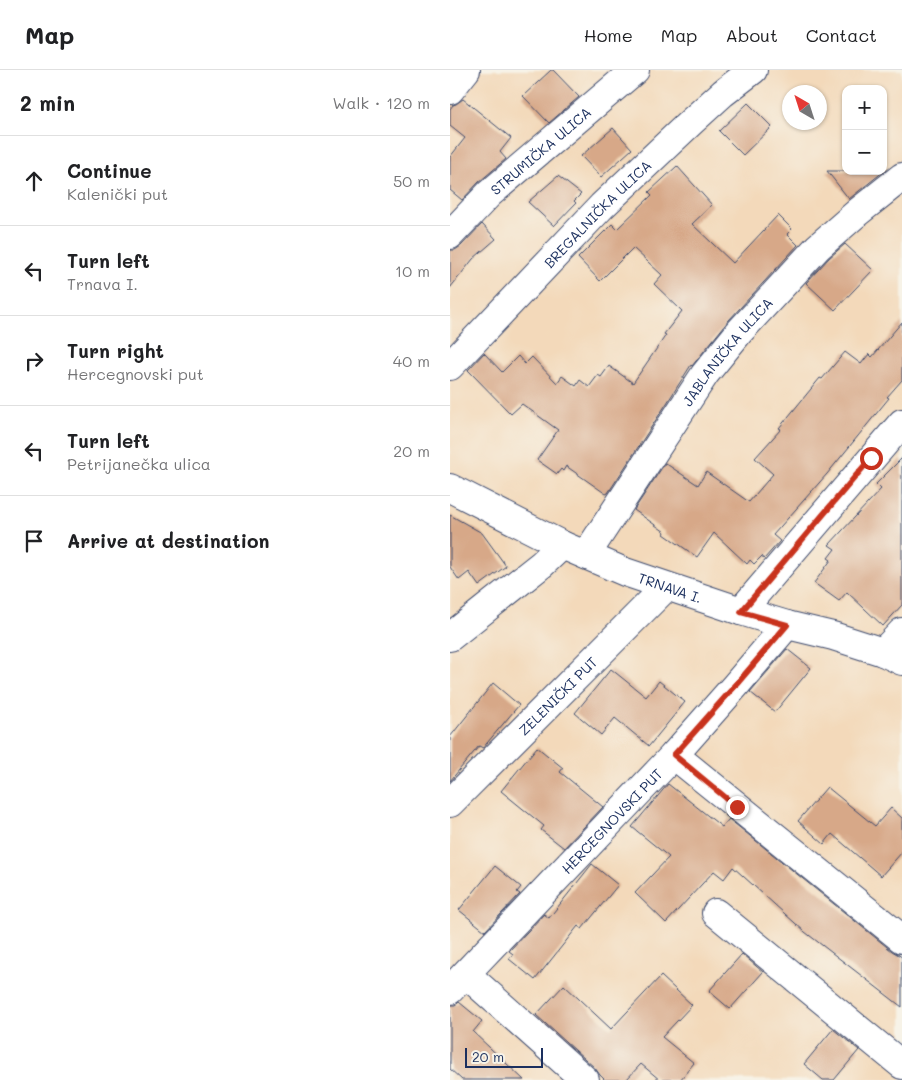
<!DOCTYPE html>
<meta charset="utf-8">
<style>
body{margin:0;font-family:Mali,sans-serif;background:#f6f6f6;color:#202124}
.controls{position:absolute;right:15px;top:15px;display:grid;overflow:hidden;border-radius:10px;box-shadow:0 1px 4px #0004}
.controls button{width:45px;height:45px;display:grid;place-items:center;padding:0;border:0;border-bottom:1px solid #e0e0e0;background:#fff;color:#202124;font:25px sans-serif}
.compass{position:absolute;left:332px;top:15px;width:45px;height:45px;border-radius:50%;background:#fff;box-shadow:0 1px 4px #0004;rotate:321deg}
.scale{position:absolute;left:15px;bottom:12px;width:78px;box-sizing:border-box;padding-left:5px;border:2px solid #1b2f5e;border-top:0;font-size:14px;line-height:18px;white-space:nowrap;color:#1b2f5e;-webkit-text-stroke:4px #f7f3e8;paint-order:stroke}
.stop{position:absolute;width:15px;height:15px;margin:-11px;border:4px solid #c8321e;border-radius:50%;background:#fff}
.stop.end{background:#c8321e;border-color:#fff;box-shadow:0 1px 5px #0008}
.list{margin:0;padding:0;list-style:none}
h2{display:flex;justify-content:space-between;align-items:center;height:65px;margin:0;padding:0 20px;font-size:21px}
h2 small{font-size:16px;font-weight:400;color:#757577}
.list li{display:grid;grid-template-columns:32px 1fr auto;gap:15px;align-items:center;box-sizing:border-box;height:90px;padding:0 20px;border-top:1px solid #e0e0e0}
.list b{display:block;font-size:19px;white-space:nowrap}
.list p{margin:0;font-size:16px;white-space:nowrap;color:#757577}
.list em{font-size:16px;font-style:normal;color:#757577}
.icon{flex:none;width:28px;height:28px;fill:none;stroke:currentColor;stroke-width:2;stroke-linecap:round;stroke-linejoin:round}
.map{position:relative;flex:none;width:452px;height:1010px;overflow:hidden}
header{display:flex;align-items:center;gap:30px;box-sizing:border-box;height:70px;padding:0 25px;background:#fff;border-bottom:1px solid #e0e0e0}
header strong{font-size:24px}
nav{display:flex;gap:28px;margin-inline-start:auto;font-size:18px}
main{display:flex}
aside{flex:1;background:#fff}
.map>svg:first-child{display:block}
.building{fill:#d7a888}
.lines{fill:none;stroke-linecap:round;stroke-linejoin:round}
.minor-casing{stroke:#3b486c;stroke-width:30}
.minor{stroke:#fff;stroke-width:28}
.route{stroke:#c8321e;stroke-width:6}
.labels{text-anchor:middle;dominant-baseline:central;stroke-width:5;stroke-linejoin:round;paint-order:stroke}
.street-label{font-size:14px;fill:#1b2f5e;stroke:#f7f3e8}
</style>
<header>
<strong>Map</strong>
<nav><a>Home</a><a>Map</a><a>About</a><a>Contact</a></nav>
</header>
<main>
<aside>
<h2>2 min<small>Walk · 120 m</small></h2>
<ul class="list">
<li><svg class="icon" aria-label="ahead" viewBox="0 0 24 24"><path d="M12 20V5M6 11l6-6 6 6"/></svg><div><b>Continue</b><p>Kalenički put</p></div><em>50 m</em></li>
<li><svg class="icon" aria-label="left" viewBox="0 0 24 24"><path d="M17 20v-9H6M10 6l-5 5 5 5"/></svg><div><b>Turn left</b><p>Trnava I.</p></div><em>10 m</em></li>
<li><svg class="icon" aria-label="right" viewBox="0 0 24 24"><path d="M7 20v-9h11M14 6l5 5-5 5"/></svg><div><b>Turn right</b><p>Hercegnovski put</p></div><em>40 m</em></li>
<li><svg class="icon" aria-label="left" viewBox="0 0 24 24"><path d="M17 20v-9H6M10 6l-5 5 5 5"/></svg><div><b>Turn left</b><p>Petrijanečka ulica</p></div><em>20 m</em></li>
<li><svg class="icon" aria-label="arrive" viewBox="0 0 24 24"><path d="M6 21V4h12l-3 4 3 4H6"/></svg><div><b>Arrive at destination</b></div></li>
</ul>
</aside>
<div class="map">
<svg width="452" height="1010" viewBox="0 0 452 1010">
<rect width="100%" height="100%" fill="#f7f3e8"/>
<filter id="ink" filterUnits="userSpaceOnUse"><feTurbulence type="fractalNoise" baseFrequency=".02" numOctaves="2"/><feDisplacementMap in="SourceGraphic" scale="10" xChannelSelector="R" yChannelSelector="G"/><feConvolveMatrix kernelMatrix="1 2 1 2 8 2 1 2 1" color-interpolation-filters="sRGB"/></filter>
<filter id="wash" filterUnits="userSpaceOnUse"><feTurbulence type="fractalNoise" baseFrequency=".0096" numOctaves="4" result="noise"/><feDisplacementMap in="SourceGraphic" scale="20" xChannelSelector="R" yChannelSelector="G"/><feGaussianBlur stdDeviation="1.12" result="paint"/><feColorMatrix in="noise" values="0 0 0 0 0 0 0 0 0 0 0 0 0 0 0 0 0 1.4 0 .05"/><feComposite in="paint" operator="in"/></filter>
<g filter="url(#wash)">
<rect width="100%" height="100%" fill="#f3d9ba"/>
<g id="blocks">
<g class="building">
<polygon points="101,0 103,0 129,27 99,53 73,26"/>
<polygon points="13,29 61,68 50,82 56,89 29,112 12,130 0,120 0,87 15,68 0,56 0,39 3,35 6,34"/>
<polygon points="298,33 322,57 293,85 269,61"/>
<polygon points="163,58 182,79 151,107 131,86"/>
<polygon points="227,96 262,135 242,154 283,193 328,145 342,159 337,164 348,175 279,250 242,296 241,295 217,333 158,423 156,424 116,396 113,401 111,399 107,404 87,390 108,360 72,334 61,344 18,300 34,283 52,302 68,286 75,294 82,287 107,313 112,306 126,316 130,310 139,317 148,305 151,307 159,296 183,313 216,265 214,264 232,241 204,214 212,205 183,178 150,211 128,188 162,154 167,159 202,125 199,122"/>
<polygon points="377,101 434,101 399,129"/>
<polygon points="108,106 131,124 124,131 126,133 104,156 78,132"/>
<polygon points="32,154 46,169 23,189 0,218 0,180 5,180 11,176"/>
<polygon points="395,174 423,200 385,240 356,213 379,188"/>
<polygon points="452,252 452,310 437,327 439,328 377,404 323,465 330,471 314,489 312,486 304,494 300,490 297,494 264,463 247,487 214,464 215,462 184,440 215,393 248,415 256,402 299,432 323,404 305,388 331,359 329,358 370,308 372,309 395,282 411,294 419,284 422,287"/>
<polygon points="452,388 452,535 433,556 397,522 389,531 364,513 381,490 378,488 385,479 379,475 431,419 426,414"/>
<polygon points="0,445 32,463 56,496 29,516 19,502 9,510 0,497"/>
<polygon points="337,579 361,598 325,642 300,622"/>
<polygon points="161,599 196,627 209,611 235,632 199,676 165,648 151,665 125,643"/>
<polygon points="43,613 69,635 37,673 33,678 29,676 0,711 0,667"/>
<polygon points="87,677 113,698 110,702 153,737 114,778 91,760 94,756 51,721"/>
<polygon points="218,714 272,757 279,749 442,881 452,887 452,937 355,862 283,797 274,809 264,801 216,853 185,823 219,787 182,757"/>
<polygon points="377,717 425,756 441,738 452,748 452,782 431,806 382,764 374,774 348,751"/>
<polygon points="142,794 168,815 132,859 128,856 85,910 59,889 63,884 59,881 94,844 99,848"/>
<polygon points="45,796 71,817 67,822 70,824 35,861 9,840"/>
<polygon points="292,884 313,902 280,939 259,921"/>
<polygon points="211,906 242,935 212,967 244,993 230,1010 210,1010 191,994 176,1010 155,1010 150,1005 145,998 86,945 114,915 161,959"/>
<polygon points="9,932 32,951 23,962 74,1010 12,1010 0,999 0,935 5,935"/>
<polygon points="383,959 409,980 384,1010 373,1010 354,994"/>
</g>
</g>
</g>
<g filter="url(#ink)">
<use href="#blocks" fill-opacity="0" stroke="#3b486c" stroke-width="1"/>
<g class="lines">
<g class="minor-casing">
<g id="minor">
<polyline points="0,20 16,0"/>
<path id="s1" d="M0,165L39,124L185,0"/>
<path id="s2" d="M0,296L152,136L241,52L273,23L303,0"/>
<path id="s3" d="M0,418L112,475L175,502L291,541L337,555L383,566L433,582L452,591"/>
<path id="s4" d="M136,485L255,304L290,261L368,177L408,142L452,107"/>
<polyline points="291,541 452,353"/>
<polyline points="0,567 92,494 112,475"/>
<polyline points="433,582 452,562"/>
<polyline points="224,685 452,869"/>
<path id="s5" d="M0,733L216,517"/>
<polyline points="266,843 452,995"/>
<polyline points="16,904 135,1010"/>
<path id="s6" d="M0,920L224,685L285,616L337,555"/>
</g>
</g>
<use href="#minor" class="minor"/>
</g>
</g>
<g class="lines" filter="url(#ink)">
<polyline class="route" points="287,737 224,685 285,616 337,555 291,542 421,388"/>
</g>
<g class="labels">
<g class="street-label">
<text stroke="none"><textPath href="#s1" startOffset="124">STRUMIČKA ULICA</textPath></text>
<text stroke="none"><textPath href="#s2" startOffset="212">BREGALNIČKA ULICA</textPath></text>
<text stroke="none"><textPath href="#s4" startOffset="248">JABLANIČKA ULICA</textPath></text>
<text stroke="none"><textPath href="#s3" startOffset="242">TRNAVA I.</textPath></text>
<text stroke="none"><textPath href="#s5" startOffset="152">ZELENIČKI PUT</textPath></text>
<text stroke="none"><textPath href="#s6" startOffset="234">HERCEGNOVSKI PUT</textPath></text>
</g>
</g>
</svg>
<div class="controls">
<button>+</button>
<button>−</button>
</div>
<svg class="compass" viewBox="-18 -18 36 36"><path d="M0-13l5 13h-10z" fill="#e53935"/><path d="M0 13l5-13h-10z" fill="#757577"/></svg>
<div class="scale">20 m</div>
<div class="stop" style="left:421px;top:388px"></div>
<div class="stop end" style="left:287px;top:737px"></div>
</div>
</main>
